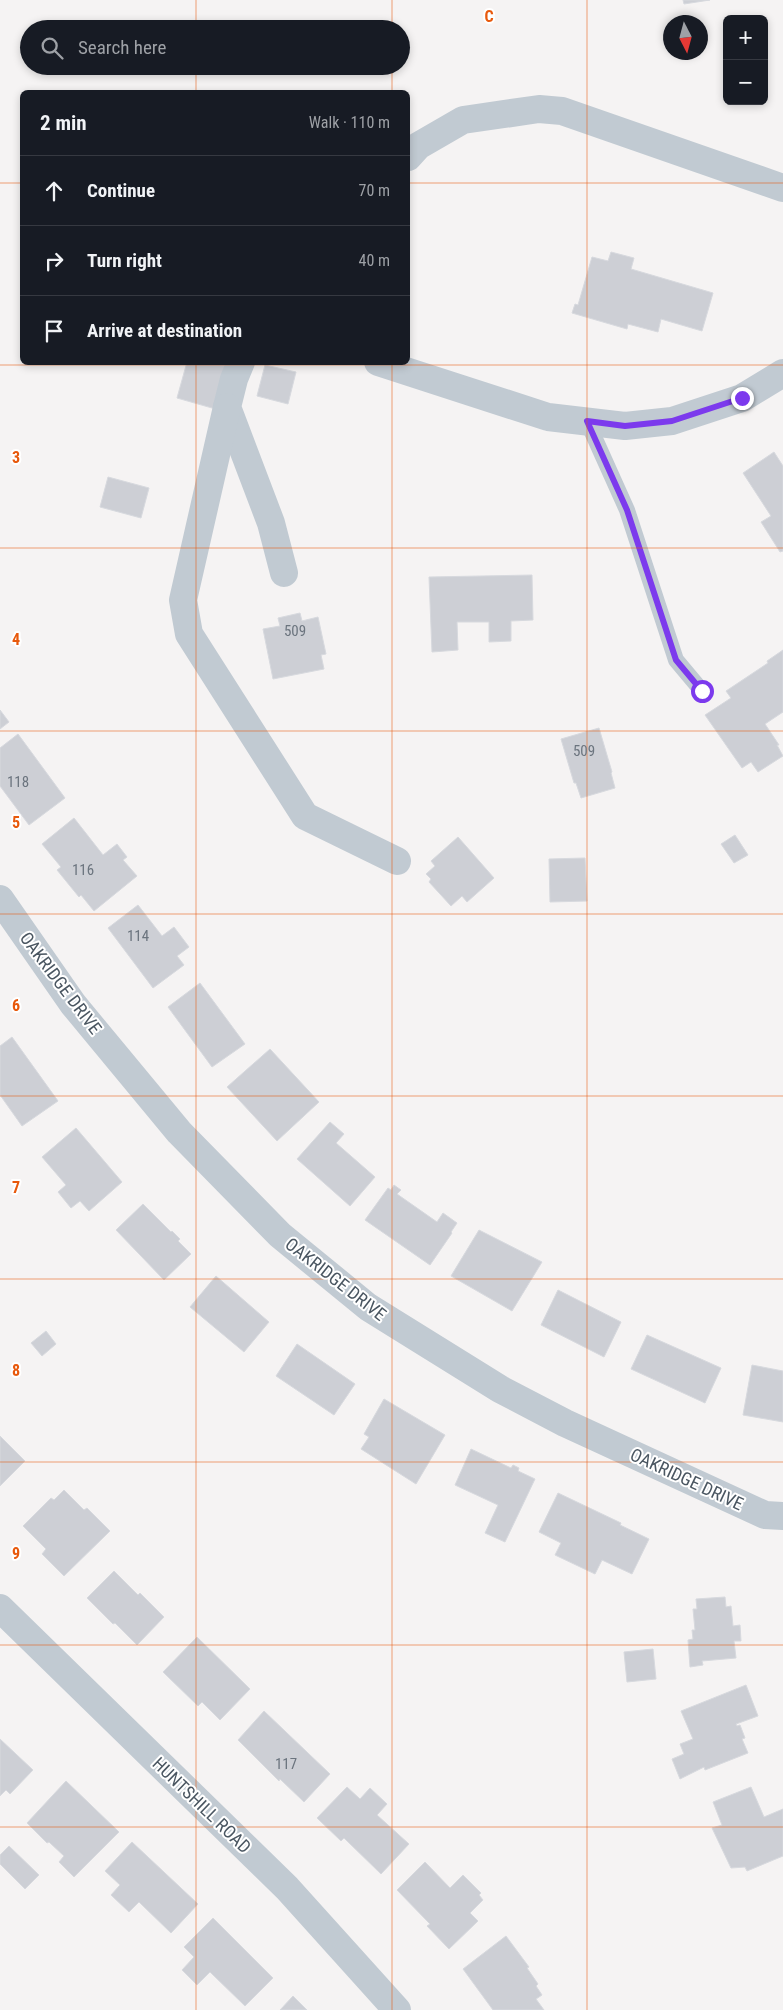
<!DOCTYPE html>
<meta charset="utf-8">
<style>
body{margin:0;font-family:"Roboto Condensed",sans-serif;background:#20242c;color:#f1f3f6}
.controls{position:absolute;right:15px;top:15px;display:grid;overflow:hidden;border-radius:8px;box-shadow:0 2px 8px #0003}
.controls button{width:45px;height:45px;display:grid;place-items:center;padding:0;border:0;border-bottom:1px solid #363941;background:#171b24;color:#f1f3f6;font:25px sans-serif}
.compass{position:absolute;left:663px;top:15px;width:45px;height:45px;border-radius:50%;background:#171b24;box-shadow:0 2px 8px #0003;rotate:174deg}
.stop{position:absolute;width:15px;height:15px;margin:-11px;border:4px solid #7c3aed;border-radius:50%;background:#fff}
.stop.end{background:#7c3aed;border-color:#fff;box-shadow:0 1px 5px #0008}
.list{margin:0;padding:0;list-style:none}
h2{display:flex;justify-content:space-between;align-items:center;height:65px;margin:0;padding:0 20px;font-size:21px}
h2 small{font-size:16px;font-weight:400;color:#9ea1a6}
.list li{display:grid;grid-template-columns:32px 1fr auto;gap:15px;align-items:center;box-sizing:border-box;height:70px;padding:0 20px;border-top:1px solid #363941}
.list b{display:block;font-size:19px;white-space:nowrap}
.list em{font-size:16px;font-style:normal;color:#9ea1a6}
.icon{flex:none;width:28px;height:28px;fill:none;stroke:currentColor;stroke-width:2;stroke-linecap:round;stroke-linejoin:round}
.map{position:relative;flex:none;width:783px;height:2010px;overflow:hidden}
.search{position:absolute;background:#171b24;box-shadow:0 2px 8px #0003;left:20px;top:20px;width:390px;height:55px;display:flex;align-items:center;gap:12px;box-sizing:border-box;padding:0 18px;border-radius:28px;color:#9ea1a6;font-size:19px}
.panel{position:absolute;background:#171b24;box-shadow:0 2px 8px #0003;left:20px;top:90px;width:390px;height:275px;border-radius:8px}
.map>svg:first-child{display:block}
.building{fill:#cdcfd5;stroke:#d7d9de}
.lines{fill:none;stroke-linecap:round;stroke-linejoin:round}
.service{stroke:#c1cad2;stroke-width:16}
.minor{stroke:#c1cad2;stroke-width:28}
.route{stroke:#7c3aed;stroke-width:6}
.grid{fill:none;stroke:#e8590c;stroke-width:1;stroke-opacity:0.55}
.labels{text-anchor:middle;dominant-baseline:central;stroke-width:4;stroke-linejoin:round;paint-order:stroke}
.number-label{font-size:15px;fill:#6b747e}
.street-label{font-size:18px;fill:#4a5661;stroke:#fff}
.grid-label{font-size:16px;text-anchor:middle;font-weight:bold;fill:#e8590c;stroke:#fff;stroke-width:4;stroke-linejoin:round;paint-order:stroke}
</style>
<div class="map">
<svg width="783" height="2010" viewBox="0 0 783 2010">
<rect width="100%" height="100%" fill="#f5f3f3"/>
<g class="building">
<polygon points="683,0 710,0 684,4"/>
<polygon points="611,252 634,258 631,269 713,293 702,331 661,319 658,332 628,324 627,329 572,313 575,304 578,305 592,257 608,261"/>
<polygon points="187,362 232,362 219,410 177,398"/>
<polygon points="265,365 296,372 288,404 257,396"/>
<polygon points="774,452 783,466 783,551 780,552 761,522 771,516 743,473"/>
<polygon points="108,477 149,488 141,518 100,507"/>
<polygon points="532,575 533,620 511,621 511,641 489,642 489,622 457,622 458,650 432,652 429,577"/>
<polygon points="300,613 302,621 318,617 326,654 321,655 324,669 273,679 263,629 280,626 278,618"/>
<polygon points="783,650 783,712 765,724 779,745 777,745 783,756 758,772 751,762 742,768 705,715 731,698 726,691 768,663 767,661"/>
<polygon points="0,710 9,722 0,729"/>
<polygon points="599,728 612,772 611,773 615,788 581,798 576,783 574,783 561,739"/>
<polygon points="18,734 65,798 29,825 0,786 0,748"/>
<polygon points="74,818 103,855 117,844 127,857 123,860 137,876 94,911 81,895 79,897 57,870 61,867 42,844"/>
<polygon points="735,835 748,855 734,863 721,844"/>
<polygon points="458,837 494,878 467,902 462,896 451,906 429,882 431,879 426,874 435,866 431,861"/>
<polygon points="585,858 587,901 550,902 549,859"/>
<polygon points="138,905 162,936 174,927 189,947 177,956 184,965 153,988 108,928"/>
<polygon points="200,983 245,1044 212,1067 168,1007"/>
<polygon points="12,1037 58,1101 22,1126 0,1095 0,1046"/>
<polygon points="270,1049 319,1102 277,1141 227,1087"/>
<polygon points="330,1122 344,1134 336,1143 375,1177 350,1206 297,1159"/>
<polygon points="76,1128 122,1182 89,1211 80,1201 71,1208 58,1192 66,1185 42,1157"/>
<polygon points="394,1185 401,1190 397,1194 437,1222 443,1213 457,1223 451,1232 452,1233 430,1265 365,1220 388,1188 391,1190"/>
<polygon points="143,1204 171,1232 172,1231 180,1239 178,1241 191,1254 164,1280 116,1230"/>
<polygon points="479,1230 542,1262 512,1311 451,1276"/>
<polygon points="216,1276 269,1322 244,1352 190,1307"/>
<polygon points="558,1290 621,1322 604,1357 541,1325"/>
<polygon points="46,1331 56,1344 42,1356 31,1343"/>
<polygon points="647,1335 721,1368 705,1403 631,1369"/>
<polygon points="297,1344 355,1384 334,1415 276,1376"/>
<polygon points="752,1365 783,1371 783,1422 743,1415"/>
<polygon points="384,1399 445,1435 416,1484 361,1449 369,1437 364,1434"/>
<polygon points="0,1436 25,1461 0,1486"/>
<polygon points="471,1449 511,1468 513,1465 519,1468 518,1471 535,1479 505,1542 485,1533 498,1505 455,1485"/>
<polygon points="64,1490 84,1510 87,1508 110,1531 64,1576 42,1554 46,1549 23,1526 51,1498 54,1500"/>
<polygon points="558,1493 621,1523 620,1525 649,1539 632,1574 602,1560 595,1574 555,1555 561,1543 539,1532"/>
<polygon points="114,1571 138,1595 140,1593 164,1617 137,1645 115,1623 113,1624 87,1598"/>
<polygon points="725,1597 726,1607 731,1606 733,1626 740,1625 741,1641 734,1641 736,1658 702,1661 703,1665 690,1667 688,1640 693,1639 692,1630 695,1630 693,1609 697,1609 696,1599"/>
<polygon points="197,1637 250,1689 220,1720 202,1702 198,1706 163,1672"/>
<polygon points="653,1649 656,1679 627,1682 624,1652"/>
<polygon points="746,1685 758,1716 736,1724 737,1726 740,1725 745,1738 742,1739 748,1753 705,1770 704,1767 680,1779 672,1759 684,1754 680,1744 693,1739 681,1711"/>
<polygon points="264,1711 330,1774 304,1802 280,1779 279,1781 238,1740"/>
<polygon points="0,1739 33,1770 10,1794 6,1790 0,1796"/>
<polygon points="66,1781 119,1832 74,1877 59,1862 64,1856 49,1842 47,1843 27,1823"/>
<polygon points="347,1787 360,1799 370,1788 387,1804 377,1815 409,1844 381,1874 344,1838 341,1841 317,1818"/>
<polygon points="751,1787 764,1817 783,1809 783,1856 747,1871 745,1867 731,1868 712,1828 722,1825 713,1802"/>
<polygon points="132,1842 198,1904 171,1933 139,1902 129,1912 111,1895 120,1885 105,1871"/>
<polygon points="9,1846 39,1875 25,1889 0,1864 0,1855"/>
<polygon points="425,1862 450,1888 463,1875 481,1893 479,1895 483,1900 470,1913 478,1921 449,1949 427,1926 430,1924 397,1890"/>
<polygon points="213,1918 273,1978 245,2006 210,1972 197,1985 182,1970 194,1957 184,1947"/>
<polygon points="506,1936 529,1967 527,1968 538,1984 536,1986 542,1995 536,1999 544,2010 493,2010 463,1969"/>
<polygon points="293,1996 307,2010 280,2010"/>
</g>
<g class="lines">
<polyline class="service" points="587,421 627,510 676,660 702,691"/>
<g class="minor">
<polyline points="408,157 418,146 463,120 539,109 562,111 783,188"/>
<polyline points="241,362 234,379 227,407 271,523 284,573"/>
<polyline points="378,362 548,417 625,426 672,421 742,398 783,373"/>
<polyline points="227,407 183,600 189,634 305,816 397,861"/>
<polyline points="0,899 73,1004 179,1132 280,1235 368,1307 500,1389 565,1423 765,1515 783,1516"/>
<polyline points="0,1608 287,1888 397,2010"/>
</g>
</g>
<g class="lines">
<polyline class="route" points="702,691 676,660 627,510 587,421 625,426 672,421 742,398"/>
</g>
<path class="grid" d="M196,0V29M392,0V29M587,0V2010M196,66V92M392,66V92M0,183H22M408,183H783M196,362V2010M392,362V2010M0,365H783M0,548H783M0,731H783M0,914H783M0,1096H783M0,1279H783M0,1462H783M0,1645H783M0,1827H783"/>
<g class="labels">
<g class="number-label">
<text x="295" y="631">509</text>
<text x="584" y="751">509</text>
<text x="18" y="782">118</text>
<text x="83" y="870">116</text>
<text x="138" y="936">114</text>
<text x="286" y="1764">117</text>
</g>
<g class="street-label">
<text transform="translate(61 983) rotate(53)">OAKRIDGE DRIVE</text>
<text transform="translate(336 1279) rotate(38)">OAKRIDGE DRIVE</text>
<text transform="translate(687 1479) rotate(25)">OAKRIDGE DRIVE</text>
<text transform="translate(202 1805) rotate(44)">HUNTSHILL ROAD</text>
</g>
</g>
<g class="grid-label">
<text x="489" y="22">C</text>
<text x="16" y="463">3</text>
<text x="16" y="645">4</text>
<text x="16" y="828">5</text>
<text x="16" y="1011">6</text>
<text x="16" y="1193">7</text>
<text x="16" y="1376">8</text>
<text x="16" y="1559">9</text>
</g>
</svg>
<div class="controls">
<button>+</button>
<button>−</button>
</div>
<svg class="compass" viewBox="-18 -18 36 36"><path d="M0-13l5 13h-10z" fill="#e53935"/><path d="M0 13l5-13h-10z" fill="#9ea1a6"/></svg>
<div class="stop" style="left:702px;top:691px"></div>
<div class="stop end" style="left:742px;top:398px"></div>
<div class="search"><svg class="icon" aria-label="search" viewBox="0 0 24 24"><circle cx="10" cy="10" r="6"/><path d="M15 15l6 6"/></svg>Search here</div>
<section class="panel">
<h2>2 min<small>Walk · 110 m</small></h2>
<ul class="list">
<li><svg class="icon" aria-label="ahead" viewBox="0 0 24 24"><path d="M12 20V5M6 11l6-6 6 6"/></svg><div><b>Continue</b></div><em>70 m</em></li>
<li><svg class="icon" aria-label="right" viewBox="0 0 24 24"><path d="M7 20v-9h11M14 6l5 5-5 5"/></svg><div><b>Turn right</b></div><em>40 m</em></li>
<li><svg class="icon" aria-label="arrive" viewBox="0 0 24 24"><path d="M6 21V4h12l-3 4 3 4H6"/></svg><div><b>Arrive at destination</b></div></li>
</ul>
</section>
</div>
